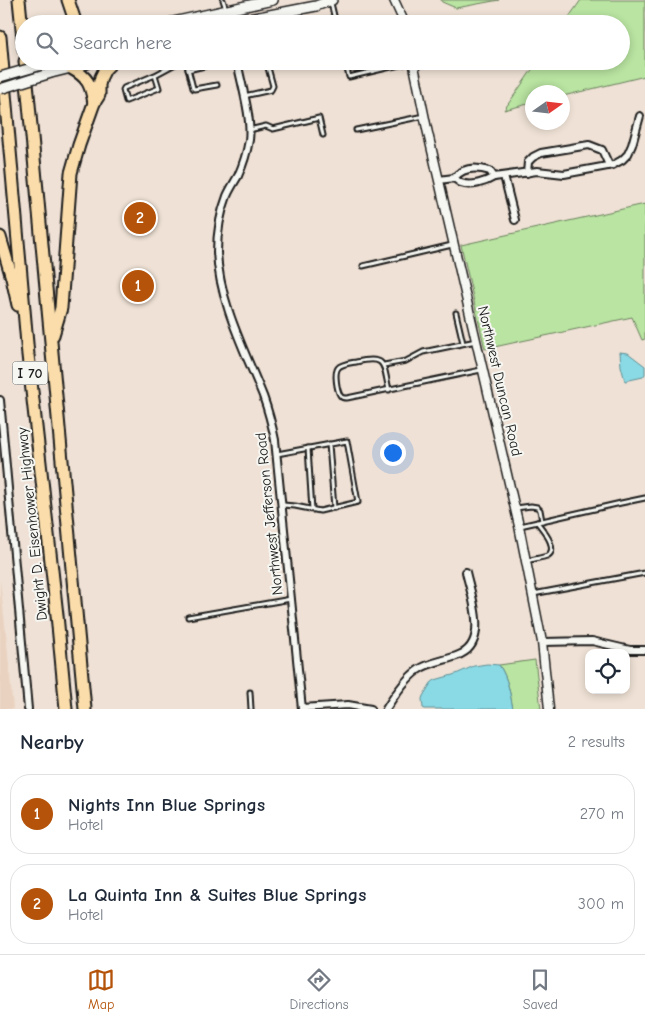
<!DOCTYPE html>
<style>
body{margin:0;font-family:"Comic Neue",sans-serif;background:#f2f2f3;color:#1f2937}
.controls{position:absolute;right:15px;bottom:15px;display:grid;overflow:hidden;border-radius:10px;box-shadow:0 2px 8px #0003}
.controls button{width:45px;height:45px;display:grid;place-items:center;padding:0;border:0;border-bottom:1px solid #e0e1e3;background:#fff;color:#1f2937;font:25px sans-serif}
.compass{position:absolute;left:525px;top:85px;width:45px;height:45px;border-radius:50%;background:#fff;box-shadow:0 2px 8px #0003;rotate:76deg}
.you{position:absolute;left:392px;top:452px;width:18px;height:18px;margin:-12px;border:4px solid #fff;border-radius:50%;background:#1a73e8;box-shadow:0 0 0 8px #1a73e833}
.badge{display:grid;place-items:center;width:32px;height:32px;border-radius:50%;background:#b45309;color:#fff;font-size:16px;font-weight:700}
.pin{position:absolute;translate:-50% -50%;border:2px solid #fff;box-shadow:0 1px 5px #0006}
.list{margin:0;padding:0;list-style:none}
h2{display:flex;justify-content:space-between;align-items:center;height:65px;margin:0;padding:0 20px;font-size:21px}
h2 small{font-size:16px;font-weight:400;color:#747a83}
.list li{display:grid;grid-template-columns:32px 1fr auto;gap:15px;align-items:center;box-sizing:border-box;height:80px;margin:0 10px 10px;padding:0 10px;border:1px solid #e0e1e3;border-radius:20px}
.list b{display:block;font-size:19px;white-space:nowrap}
.list p{margin:0;font-size:16px;white-space:nowrap;color:#747a83}
.list em{font-size:16px;font-style:normal;color:#747a83}
.icon{flex:none;width:28px;height:28px;fill:none;stroke:currentColor;stroke-width:2;stroke-linecap:round;stroke-linejoin:round}
.map{position:relative;flex:none;width:645px;height:709px;overflow:hidden}
.search{position:absolute;background:#fff;box-shadow:0 2px 8px #0003;left:15px;right:15px;top:15px;height:55px;display:flex;align-items:center;gap:12px;box-sizing:border-box;padding:0 18px;border-radius:28px;color:#747a83;font-size:19px}
.sheet{height:245px;background:#fff}
nav{display:flex;justify-content:space-around;align-items:center;box-sizing:border-box;height:70px;border-top:1px solid #e0e1e3;background:#fff;font-size:14px;color:#747a83}
nav a{display:grid;justify-items:center;gap:2px}
nav .on{color:#b45309}
.map>svg:first-child{display:block}
.built{fill:#ead2c0}
.green{fill:#b9e4a1;stroke:#6a805e}
.water{fill:#8adae5;stroke:#5e8e95}
.lines{fill:none;stroke-linecap:round;stroke-linejoin:round}
.service-casing{stroke:#1c1c1c;stroke-width:7}
.minor-casing{stroke:#1c1c1c;stroke-width:10}
.tertiary-casing{stroke:#1c1c1c;stroke-width:11}
.secondary-casing{stroke:#1c1c1c;stroke-width:12}
.motorway-casing{stroke:#1c1c1c;stroke-width:15}
.service{stroke:#f6f6f2;stroke-width:3}
.minor{stroke:#f6f6f2;stroke-width:6}
.tertiary{stroke:#f6f6f2;stroke-width:8}
.secondary{stroke:#f6f6f2;stroke-width:9}
.motorway{stroke:#faddab;stroke-width:11}
.secondary-bridge-casing{stroke:#1c1c1c;stroke-width:12;stroke-linecap:butt}
.secondary-bridge{stroke:#f6f6f2;stroke-width:9}
.labels{text-anchor:middle;dominant-baseline:central;stroke-width:4;stroke-linejoin:round;paint-order:stroke}
.shield{fill:#f6f6f2;stroke:#5d5d5c;stroke-width:1}
.shield-label{font-size:14px;font-weight:bold;fill:#1c1c1c}
.street-label{font-size:15px;fill:#1c1c1c;stroke:#f6f6f2}
</style>
<div class="map">
<svg width="645" height="709" viewBox="0 0 645 709">
<rect width="100%" height="100%" fill="#efe1d5"/>
<filter id="ink" filterUnits="userSpaceOnUse"><feTurbulence type="fractalNoise" baseFrequency=".02" numOctaves="2"/><feDisplacementMap in="SourceGraphic" scale="10" xChannelSelector="R" yChannelSelector="G"/><feConvolveMatrix kernelMatrix="1 2 1 2 8 2 1 2 1" color-interpolation-filters="sRGB"/></filter>
<g filter="url(#ink)">
<polygon class="built" points="0,581 6,633 13,709 0,709"/>
<g class="green">
<polygon points="441,0 499,0 456,8 442,2"/>
<polygon points="581,0 645,0 645,76 563,96 562,92 532,92 532,103 504,110 538,61 621,61 621,24 564,24"/>
<polygon points="645,204 645,339 642,340 632,317 485,349 461,245"/>
<path d="M535,660L541,709H513C510,694 508,678 499,665Z"/>
</g>
<g class="water">
<polygon points="620,352 628,353 645,366 645,374 643,377 625,381 621,366"/>
<path d="M487,664L499,665C508,678 510,694 513,709H425L423,708L422,699L423,696L431,683L435,680L456,674L474,666Z"/>
</g>
<g class="lines">
<g class="service-casing">
<g id="service">
<polyline points="223,0 226,9"/>
<polyline points="331,3 336,24"/>
<polyline points="186,61 193,88 194,89 217,85"/>
<polyline points="266,61 267,64 282,61"/>
<polyline points="345,61 349,77 412,62"/>
<polyline points="188,70 213,64 216,61"/>
<polyline points="155,75 159,88 126,101 123,90 124,88 155,75 181,61"/>
<polyline points="244,96 271,90 273,86 267,64"/>
<polyline points="249,130 266,126 273,129 319,118 323,135"/>
<polyline points="356,130 424,116"/>
<polyline points="363,266 452,245"/>
<polyline points="456,313 463,343"/>
<polyline points="384,365 406,361 423,352 476,341"/>
<path d="M389,390C383,364 387,355 356,362C350,363 341,364 338,368C334,373 337,390 340,395C342,398 343,398 347,398L481,370"/>
<polyline points="329,444 334,508"/>
<polyline points="308,448 312,510"/>
<polyline points="277,454 347,441 358,502 320,511 295,506 283,505"/>
<polyline points="516,508 531,506 537,507 540,510 542,521"/>
<polyline points="520,526 621,503 645,498"/>
<path d="M527,561C533,559 541,558 547,556C560,549 542,529 537,522"/>
<polyline points="533,594 645,573"/>
<polyline points="188,617 291,599"/>
<polyline points="250,692 251,709"/>
</g>
</g>
<g class="minor-casing">
<g id="minor">
<path d="M237,61C241,83 252,118 249,140C247,152 243,165 238,176C234,183 230,189 227,196C220,214 217,233 217,252C219,302 245,351 263,396C268,410 272,425 275,440L302,709"/>
<polyline points="527,173 528,162 533,157 541,153 589,145 602,150 609,165"/>
<polyline points="504,176 515,220"/>
<polyline points="494,177 537,171 564,174 613,165 622,160 628,154 632,145 640,116"/>
<path d="M439,180L454,178C463,167 477,167 490,171L494,177C486,182 471,187 461,183C459,182 457,180 454,178"/>
<polyline points="0,400 28,709"/>
<polyline points="542,642 592,641 630,650 645,650"/>
<polyline points="302,708 348,705 371,709"/>
<path d="M386,709C394,696 405,679 418,670C431,661 447,661 461,654C489,641 471,595 466,572"/>
</g>
</g>
<g class="tertiary-casing">
<g id="tertiary">
<polyline points="394,0 405,24"/>
<polyline points="413,61 427,129 519,526 542,642 549,709"/>
</g>
</g>
<g class="secondary-casing">
<g id="secondary">
<polyline points="164,24 273,0"/>
<polyline points="223,24 316,6 332,0"/>
<polyline points="51,73 87,64 91,61"/>
</g>
</g>
<g class="motorway-casing">
<g id="motorway">
<polyline points="19,0 24,49"/>
<polyline points="68,0 76,24"/>
<polyline points="0,37 28,355 57,615 66,709"/>
<polyline points="25,61 85,709"/>
<path d="M71,68C88,77 91,85 94,103"/>
<polyline points="0,237 12,278 18,305"/>
<polyline points="53,335 61,308 71,173 79,145 94,103 99,95 99,85 101,77 105,69 113,61"/>
</g>
</g>
<use href="#service" class="service"/>
<use href="#minor" class="minor"/>
<use href="#tertiary" class="tertiary"/>
<use href="#secondary" class="secondary"/>
<use href="#motorway" class="motorway"/>
<g class="secondary-bridge-casing">
<g id="secondary-bridge">
<polyline points="0,77 49,63"/>
<polyline points="0,89 51,73"/>
</g>
</g>
<use href="#secondary-bridge" class="secondary-bridge"/>
</g>
</g>
<g class="labels">
<rect class="shield" x="12.5" y="361.5" width="35" height="23" rx="4"/>
<g class="shield-label">
<text x="30" y="373">I 70</text>
</g>
<g class="street-label">
<text transform="translate(500 381) rotate(77)">Northwest Duncan Road</text>
<text transform="translate(269 514) rotate(-96)">Northwest Jefferson Road</text>
<text transform="translate(32 524) rotate(-96)">Dwight D. Eisenhower Highway</text>
</g>
</g>
</svg>
<div class="controls">
<button><svg class="icon" aria-label="locate" viewBox="0 0 24 24"><circle cx="12" cy="12" r="6"/><path d="M12 2v4M12 18v4M2 12h4M18 12h4"/></svg></button>
</div>
<svg class="compass" viewBox="-18 -18 36 36"><path d="M0-13l5 13h-10z" fill="#e53935"/><path d="M0 13l5-13h-10z" fill="#747a83"/></svg>
<div class="you"></div>
<div class="pin badge" style="left:138px;top:286px">1</div>
<div class="pin badge" style="left:140px;top:218px">2</div>
<div class="search"><svg class="icon" aria-label="search" viewBox="0 0 24 24"><circle cx="10" cy="10" r="6"/><path d="M15 15l6 6"/></svg>Search here</div>
</div>
<section class="sheet">
<h2>Nearby<small>2 results</small></h2>
<ul class="list">
<li><span class="badge">1</span><div><b>Nights Inn Blue Springs</b><p>Hotel</p></div><em>270 m</em></li>
<li><span class="badge">2</span><div><b>La Quinta Inn &amp; Suites Blue Springs</b><p>Hotel</p></div><em>300 m</em></li>
</ul>
</section>
<nav>
<a class="on"><svg class="icon" aria-label="map" viewBox="0 0 24 24"><path d="M3 6l6-2 6 2 6-2v14l-6 2-6-2-6 2zM9 4v14M15 6v14"/></svg>Map</a>
<a><svg class="icon" aria-label="directions" viewBox="0 0 24 24"><path d="M12 3l9 9-9 9-9-9zM9 14v-3h6M13 9l2 2-2 2"/></svg>Directions</a>
<a><svg class="icon" aria-label="saved" viewBox="0 0 24 24"><path d="M7 4h10v16l-5-4-5 4z"/></svg>Saved</a>
</nav>
